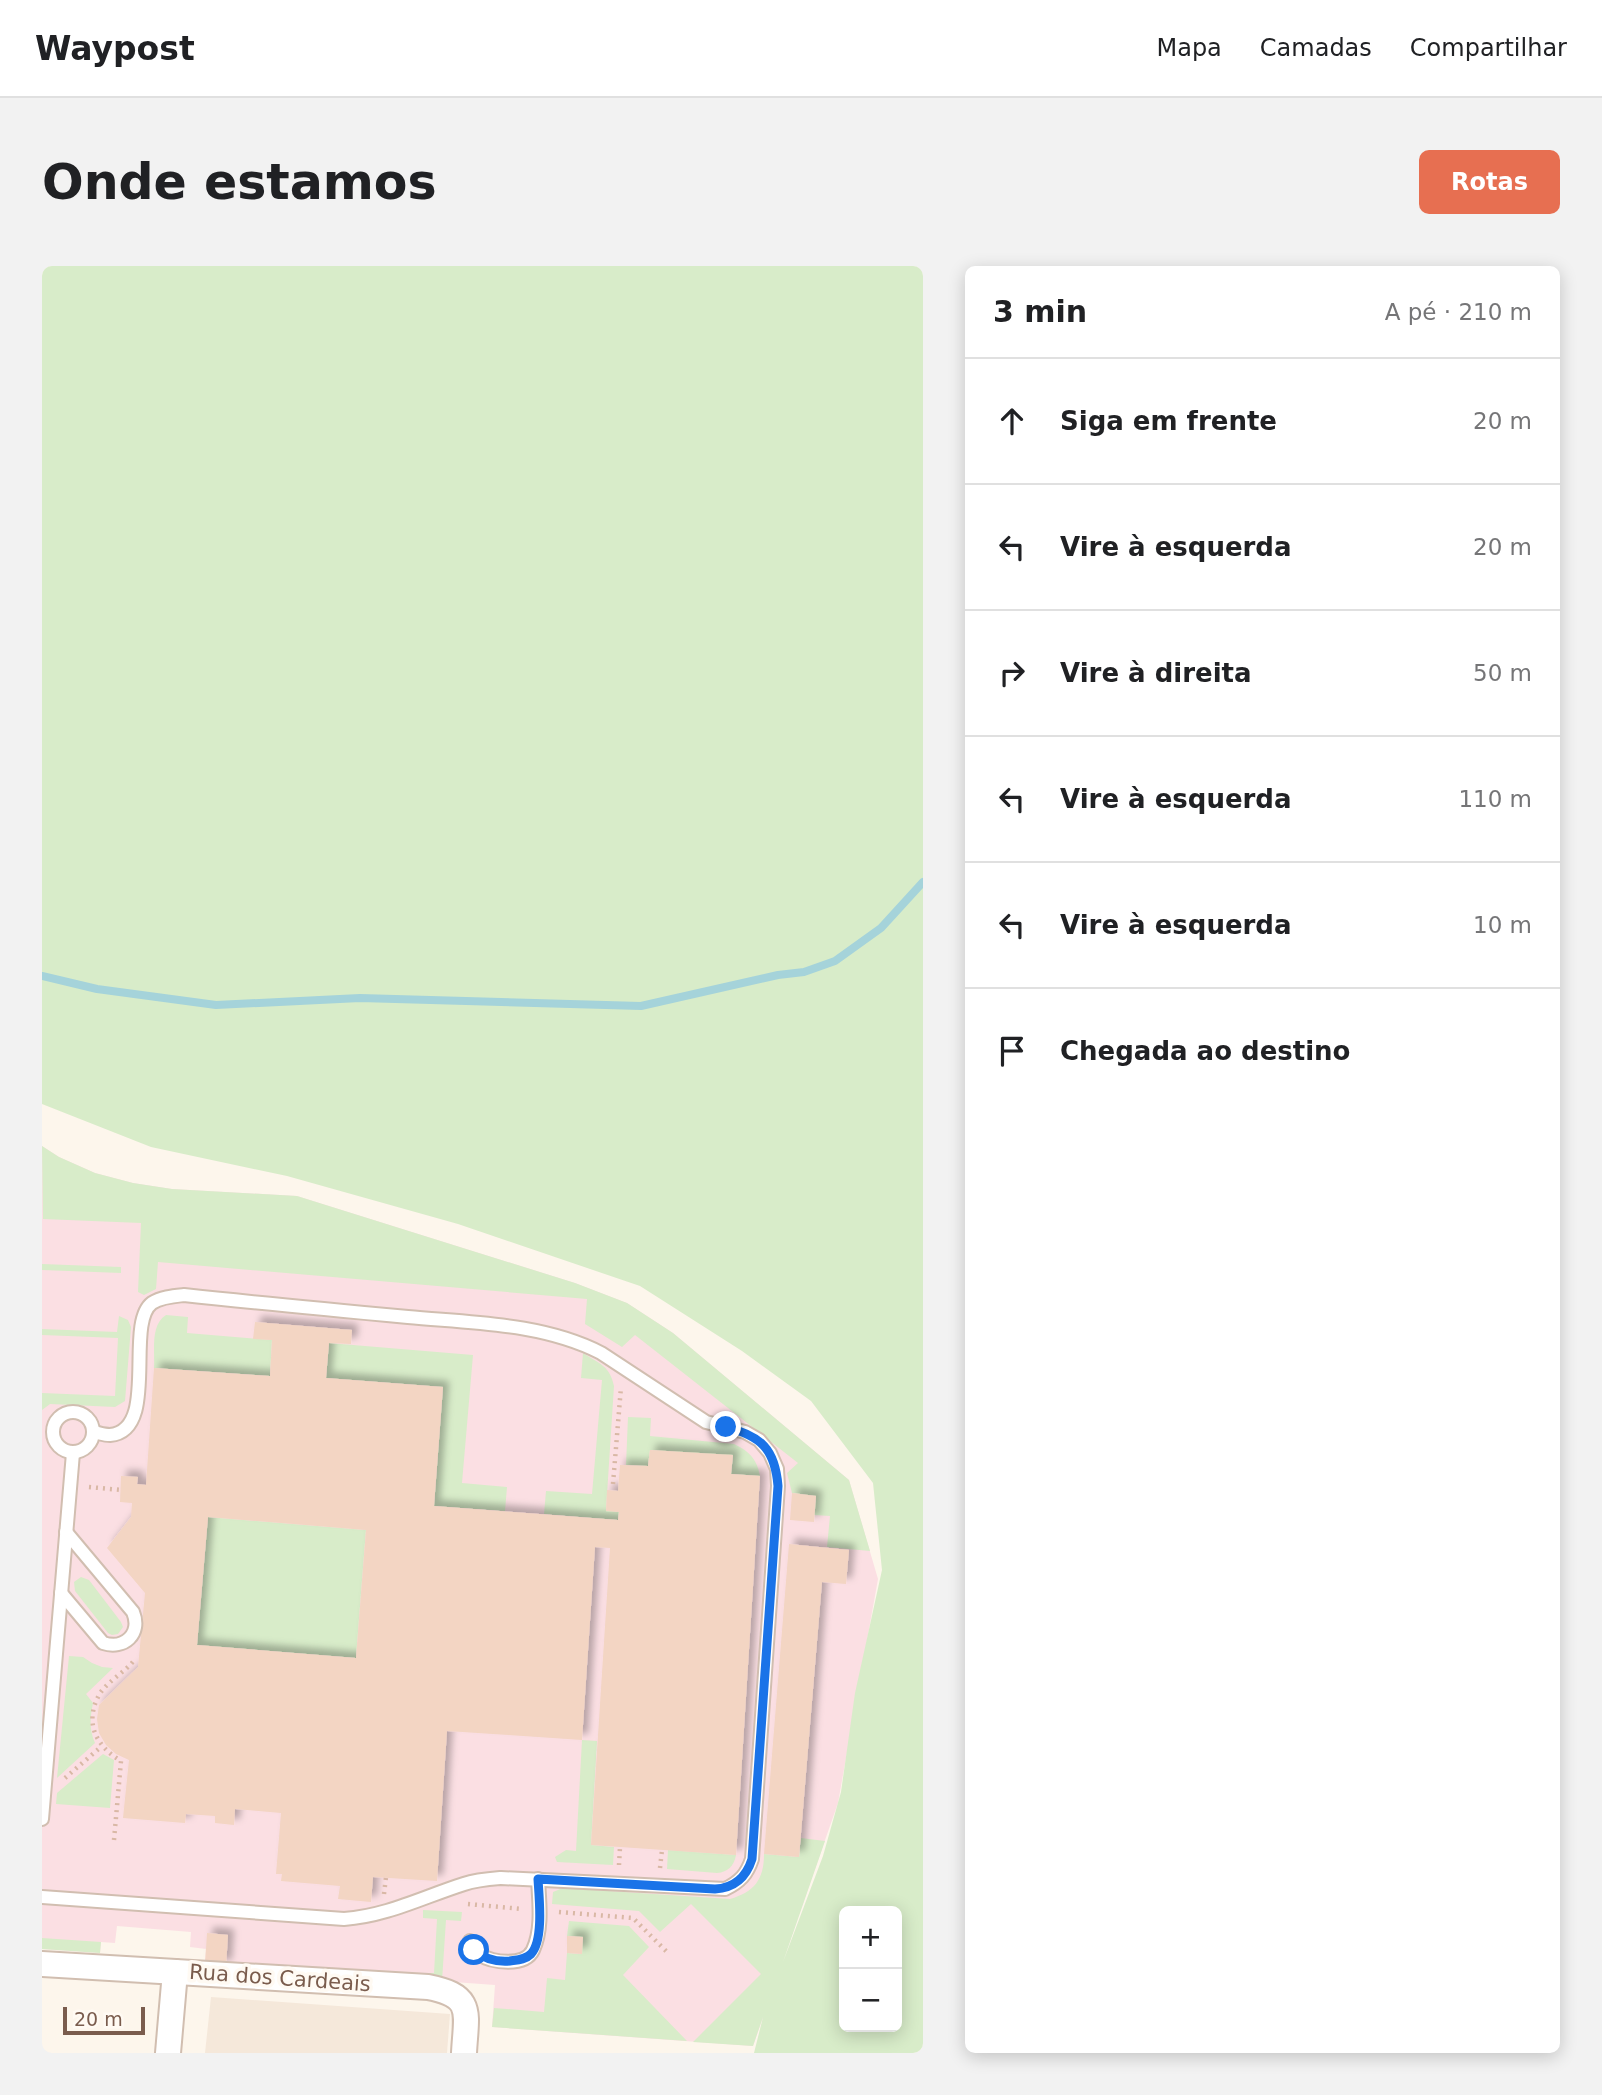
<!DOCTYPE html>
<html lang="pt">
<meta charset="utf-8">
<style>
body{margin:0;font-family:"DejaVu Sans",sans-serif;background:#f2f2f2;color:#202124}
.controls{position:absolute;right:21px;bottom:21px;display:grid;overflow:hidden;border-radius:10px;box-shadow:0 4px 18px #0003}
.controls button{width:63px;height:63px;display:grid;place-items:center;padding:0;border:0;border-bottom:2px solid #e0e0e0;background:#fff;color:#202124;font:35px sans-serif}
.scale{position:absolute;left:21px;bottom:18px;width:82px;box-sizing:border-box;padding-left:7px;border:4px solid #7a5c4d;border-top:0;font-size:19px;line-height:24px;white-space:nowrap;color:#7a5c4d;-webkit-text-stroke:5px #fffaf3;paint-order:stroke}
.stop{position:absolute;width:21px;height:21px;margin:-16px;border:5px solid #1a73e8;border-radius:50%;background:#fff}
.stop.end{background:#1a73e8;border-color:#fff;box-shadow:0 2px 7px #0008}
.list{margin:0;padding:0;list-style:none}
h2{display:flex;justify-content:space-between;align-items:center;height:91px;margin:0;padding:0 28px;font-size:30px}
h2 small{font-size:23px;font-weight:400;color:#757577}
.list li{display:grid;grid-template-columns:46px 1fr auto;gap:21px;align-items:center;box-sizing:border-box;height:126px;padding:0 28px;border-top:2px solid #e0e0e0}
.list b{display:block;font-size:26px;white-space:nowrap}
.list em{font-size:23px;font-style:normal;color:#757577}
.icon{flex:none;width:38px;height:38px;fill:none;stroke:currentColor;stroke-width:2;stroke-linecap:round;stroke-linejoin:round}
.map{position:relative;flex:none;width:881px;height:1787px;overflow:hidden;border-radius:10px}
header{display:flex;align-items:center;gap:42px;box-sizing:border-box;height:98px;padding:0 35px;background:#fff;border-bottom:2px solid #e0e0e0}
header strong{font-size:33px}
nav{display:flex;gap:38px;margin-inline-start:auto;font-size:24px}
.intro{display:flex;align-items:center;justify-content:space-between;box-sizing:border-box;height:168px;padding:0 42px}
h1{margin:0;font-size:49px}
.button{padding:18px 32px;border-radius:10px;background:#e76f51;color:#fff;font-size:24px;font-weight:700}
main{display:flex;gap:42px;padding:0 42px}
aside{flex:1;background:#fff;border-radius:10px;box-shadow:0 4px 18px #0003}
.map>svg:first-child{display:block}
.residential{fill:#f5e8da}
.medical{fill:#fbdfe3}
.green{fill:#d8ecc9;fill-rule:evenodd}
.lines{fill:none;stroke-linecap:round;stroke-linejoin:round}
.stream{stroke:#a5d3da;stroke-width:8}
.building{fill:#f3d5c3;fill-rule:evenodd;filter:url(#shadow)}
.lane-casing{stroke:#d1beb0;stroke-width:16}
.street-casing{stroke:#d1beb0;stroke-width:28}
.path{stroke:#d9b8a5;stroke-width:4.5;stroke-dasharray:2 5;stroke-linecap:butt}
.lane{stroke:#fff;stroke-width:12}
.street{stroke:#fff;stroke-width:24}
.route{stroke:#1a73e8;stroke-width:9}
.labels{text-anchor:middle;dominant-baseline:central;stroke-width:7;stroke-linejoin:round;paint-order:stroke}
.street-label{font-size:21px;fill:#7a5c4d;stroke:#fffaf3}
</style>
<header>
<strong>Waypost</strong>
<nav><a>Mapa</a><a>Camadas</a><a>Compartilhar</a></nav>
</header>
<div class="intro"><h1>Onde estamos</h1><a class="button">Rotas</a></div>
<main>
<div class="map">
<svg width="881" height="1787" viewBox="0 0 881 1787">
<defs>
<filter id="shadow"><feDropShadow dx="6" dy="-6" stdDeviation="3.5" flood-color="#0004"/></filter>
</defs>
<rect width="100%" height="100%" fill="#fdf6ec"/>
<polygon class="residential" points="169,1731 408,1748 405,1787 163,1787"/>
<polygon class="medical" points="0,880 17,891 53,907 91,917 130,923 255,930 533,1017 585,1037 631,1067 807,1214 836,1313 796,1537 711,1780 450,1761 453,1719 163,1698 164,1683 148,1681 149,1666 75,1660 73,1677 59,1676 58,1687 0,1683"/>
<g class="green">
<path d="M0,0H881V1787H712L721,1751L711,1780L651,1776L719,1708L649,1638L618,1666L597,1645L510,1638L511,1626L521,1622L688,1633C712,1626 722,1614 722,1588L757,1591L759,1572L783,1575L741,1696L781,1590L799,1526L813,1427L840,1304L831,1217L769,1135L700,1085L598,1020L416,958L245,910L109,881L0,838ZM802,1645H855V1761H802Z"/>
<polygon points="0,880 17,891 53,907 91,917 130,923 255,930 533,1017 585,1037 631,1067 807,1214 828,1285 785,1281 788,1250 772,1249 774,1230 750,1227 745,1207 756,1197 593,1069 580,1081 543,1058 545,1033 116,996 114,1023 102,1029 96,1026 99,957 1,953"/>
<polygon points="0,998 79,1001 79,1007 0,1004"/>
<path d="M124,1049L146,1051L145,1067L230,1074L228,1110L112,1102C113,1085 108,1059 124,1049Z"/>
<polygon points="77,1050 86,1054 89,1061 83,1135 73,1141 8,1138 0,1144 0,1127 73,1130 76,1072 0,1069 0,1063 75,1066"/>
<polygon points="287,1077 431,1089 420,1217 465,1221 463,1245 392,1240 401,1121 284,1112"/>
<path d="M541,1087C558,1098 568,1100 572,1120L564,1244L577,1246L576,1254L502,1248L504,1225L550,1228L560,1114L539,1112Z"/>
<path d="M586,1151L609,1152L608,1170L692,1178C707,1185 715,1193 718,1210L689,1208L691,1190L608,1184L606,1200L584,1199Z"/>
<polygon points="166,1251 324,1264 314,1392 155,1379"/>
<polygon points="39,1311 47,1314 79,1356 81,1361 76,1368 70,1369 66,1367 33,1325 32,1316"/>
<path d="M27,1390L41,1391L50,1397L60,1401L71,1402L44,1428L51,1437C48,1452 47,1463 53,1477L15,1512Z"/>
<polygon points="540,1474 555,1475 549,1579 572,1581 571,1599 515,1596 513,1591 524,1584 534,1585"/>
<polygon points="61,1488 72,1494 68,1542 14,1538 15,1527"/>
<path d="M626,1584L694,1589C692,1600 686,1606 675,1607L625,1603Z"/>
<polygon points="381,1644 420,1646 419,1655 404,1654 400,1715 376,1714 376,1707 392,1707 395,1653 381,1652"/>
<polygon points="527,1655 587,1660 607,1681 581,1709 645,1775 450,1761 452,1742 502,1746 505,1712 523,1714 525,1687 539,1688 541,1671 525,1670"/>
<polygon points="0,1672 59,1676 58,1687 0,1683"/>
</g>
<g class="lines">
<polyline class="stream" points="0,710 55,723 174,739 318,732 599,740 736,709 762,706 793,695 839,662 881,616"/>
</g>
<g class="building">
<path d="M213,1056L310,1064L309,1078L287,1077L284,1112L401,1121L392,1240L576,1254L577,1246L564,1245L565,1224L576,1225L578,1199L606,1200L608,1184L691,1189L689,1208L718,1210L694,1589L549,1579L568,1282L553,1281L540,1474L405,1465L395,1615L331,1611L329,1636L296,1633L298,1620L239,1615L240,1608H234L239,1547L193,1543L192,1559L173,1557V1550L144,1548L143,1557L81,1552L87,1494L74,1488L64,1479L57,1467L55,1453L57,1439L96,1401L103,1327L65,1282L89,1251L90,1237L78,1236L79,1210L96,1211L95,1218L104,1219L112,1102L228,1110L230,1074L211,1073ZM166,1251L324,1264L314,1392L155,1379Z"/>
<polygon points="750,1227 774,1230 772,1256 748,1254"/>
<polygon points="747,1278 807,1284 804,1318 780,1316 757,1591 722,1588"/>
<polygon points="165,1667 186,1669 184,1700 163,1698"/>
<polygon points="525,1670 541,1671 540,1688 525,1687"/>
</g>
<g class="lines">
<g class="lane-casing">
<g id="lane">
<circle cx="31" cy="1166" r="20"/>
<path d="M19,1327L61,1377C82,1384 100,1368 91,1346L24,1266"/>
<polyline points="0,1553 31,1187"/>
<path d="M0,1631L302,1653C345,1650 381,1631 422,1618C434,1614 447,1613 459,1612L683,1623C698,1616 705,1608 710,1593L736,1220L735,1203L728,1187L717,1174L703,1166L664,1156L559,1087C501,1057 430,1057 366,1051C291,1044 216,1037 142,1029C132,1030 119,1031 110,1037C82,1058 118,1165 68,1169C62,1169 57,1167 51,1166"/>
<path d="M428,1675C430,1680 431,1685 437,1688C450,1697 483,1701 491,1684C501,1662 497,1635 496,1613"/>
</g>
</g>
<g class="street-casing">
<g id="street">
<path d="M0,1698L386,1721C433,1730 424,1747 422,1787"/>
<polyline points="126,1787 133,1706"/>
</g>
</g>
<g class="path">
<polyline points="571,1218 579,1121"/>
<polyline points="47,1221 79,1224"/>
<polyline points="23,1512 60,1480"/>
<path d="M72,1574L79,1495C54,1480 42,1457 57,1429C65,1415 84,1406 93,1393"/>
<polyline points="577,1599 578,1581"/>
<polyline points="618,1602 620,1584"/>
<polyline points="342,1628 344,1611"/>
<polyline points="426,1638 480,1643"/>
<polyline points="517,1646 591,1652 627,1688"/>
</g>
<use href="#lane" class="lane"/>
<use href="#street" class="street"/>
</g>
<g class="lines">
<path class="route" d="M432,1684C442,1693 455,1696 468,1695C475,1694 483,1694 489,1688C502,1674 497,1631 496,1613L673,1623C692,1622 704,1612 710,1593L736,1220C733,1183 719,1170 684,1161"/>
</g>
<g class="labels">
<g class="street-label">
<text transform="translate(238 1712) rotate(4)">Rua dos Cardeais</text>
</g>
</g>
</svg>
<div class="controls">
<button>+</button>
<button>−</button>
</div>
<div class="scale">20 m</div>
<div class="stop" style="left:432px;top:1684px"></div>
<div class="stop end" style="left:684px;top:1161px"></div>
</div>
<aside>
<h2>3 min<small>A pé · 210 m</small></h2>
<ul class="list">
<li><svg class="icon" aria-label="ahead" viewBox="0 0 24 24"><path d="M12 20V5M6 11l6-6 6 6"/></svg><div><b>Siga em frente</b></div><em>20 m</em></li>
<li><svg class="icon" aria-label="left" viewBox="0 0 24 24"><path d="M17 20v-9H6M10 6l-5 5 5 5"/></svg><div><b>Vire à esquerda</b></div><em>20 m</em></li>
<li><svg class="icon" aria-label="right" viewBox="0 0 24 24"><path d="M7 20v-9h11M14 6l5 5-5 5"/></svg><div><b>Vire à direita</b></div><em>50 m</em></li>
<li><svg class="icon" aria-label="left" viewBox="0 0 24 24"><path d="M17 20v-9H6M10 6l-5 5 5 5"/></svg><div><b>Vire à esquerda</b></div><em>110 m</em></li>
<li><svg class="icon" aria-label="left" viewBox="0 0 24 24"><path d="M17 20v-9H6M10 6l-5 5 5 5"/></svg><div><b>Vire à esquerda</b></div><em>10 m</em></li>
<li><svg class="icon" aria-label="arrive" viewBox="0 0 24 24"><path d="M6 21V4h12l-3 4 3 4H6"/></svg><div><b>Chegada ao destino</b></div></li>
</ul>
</aside>
</main>
